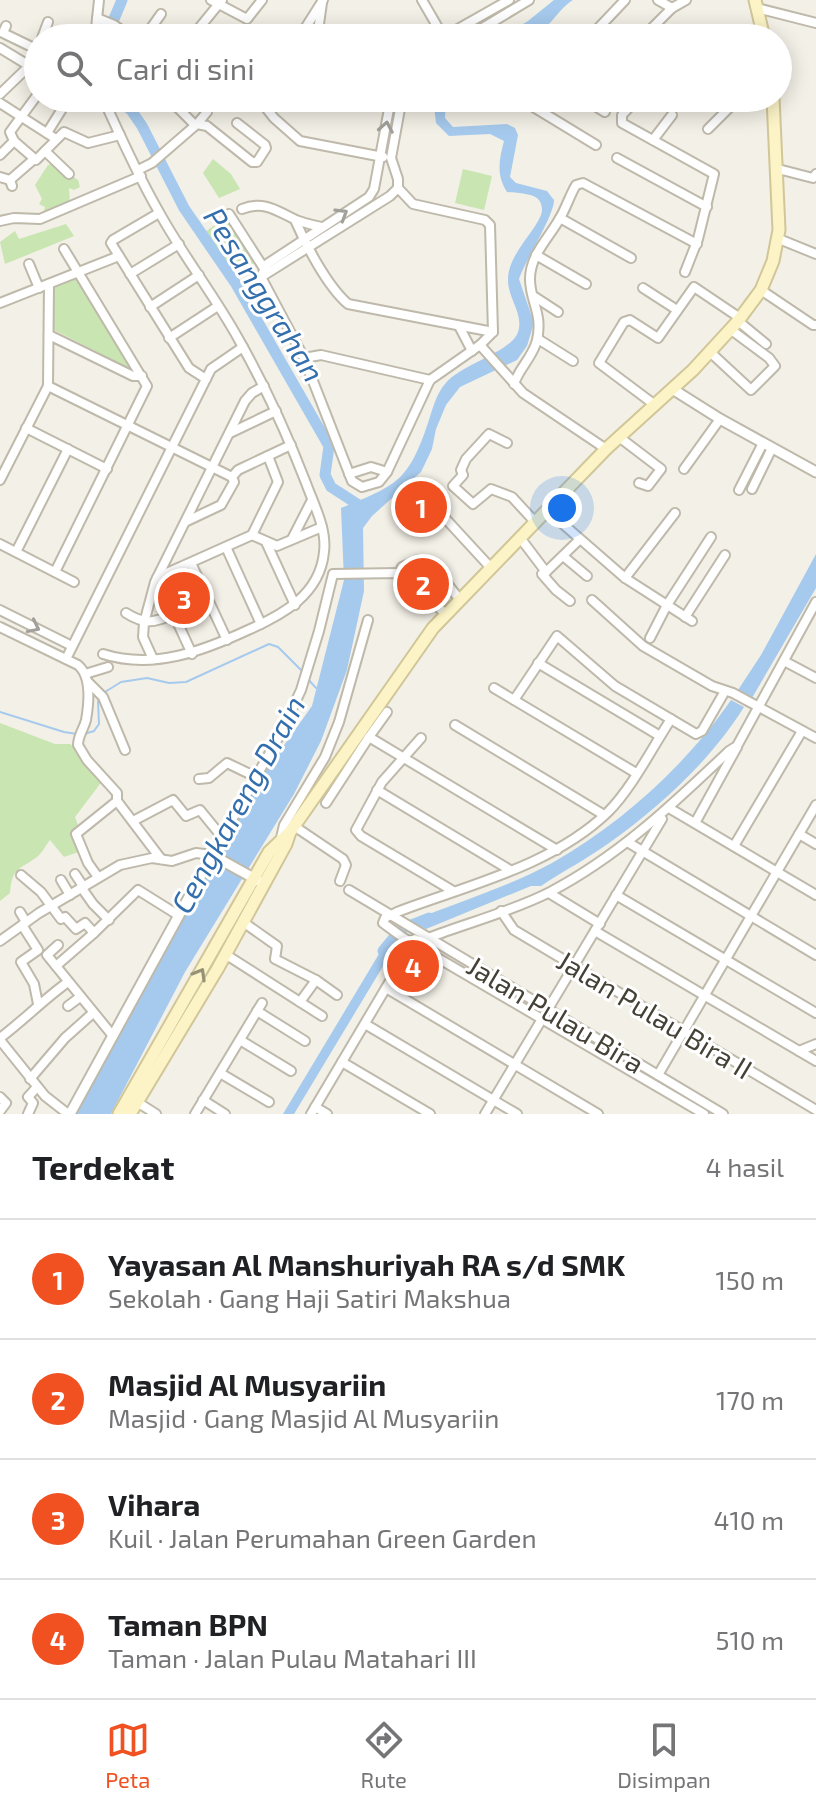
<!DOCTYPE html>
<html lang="id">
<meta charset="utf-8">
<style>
body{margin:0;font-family:"Exo 2",sans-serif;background:#f2f2f2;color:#202124}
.you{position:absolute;left:562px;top:508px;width:28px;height:28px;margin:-20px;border:6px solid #fff;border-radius:50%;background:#1a73e8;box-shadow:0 0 0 12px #1a73e833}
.badge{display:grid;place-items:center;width:52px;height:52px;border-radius:50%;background:#f15120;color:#fff;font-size:26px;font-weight:700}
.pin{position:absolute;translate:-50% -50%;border:4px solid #fff;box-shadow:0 2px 8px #0006}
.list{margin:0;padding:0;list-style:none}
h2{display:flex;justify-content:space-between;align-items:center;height:104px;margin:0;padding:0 32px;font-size:34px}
h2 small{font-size:26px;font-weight:400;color:#757577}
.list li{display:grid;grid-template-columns:52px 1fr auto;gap:24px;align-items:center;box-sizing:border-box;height:120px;padding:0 32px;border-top:2px solid #e0e0e0}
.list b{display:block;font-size:30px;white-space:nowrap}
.list p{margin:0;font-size:26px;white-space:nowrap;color:#757577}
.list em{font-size:26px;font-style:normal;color:#757577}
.icon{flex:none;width:44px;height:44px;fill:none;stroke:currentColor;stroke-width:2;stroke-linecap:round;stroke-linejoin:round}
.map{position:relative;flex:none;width:816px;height:1114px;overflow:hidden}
.search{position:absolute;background:#fff;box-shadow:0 4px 20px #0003;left:24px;right:24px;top:24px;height:88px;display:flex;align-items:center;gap:20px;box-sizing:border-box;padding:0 28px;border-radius:44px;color:#757577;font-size:30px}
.sheet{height:584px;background:#fff}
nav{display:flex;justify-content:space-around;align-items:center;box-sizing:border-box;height:112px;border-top:2px solid #e0e0e0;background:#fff;font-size:22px;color:#757577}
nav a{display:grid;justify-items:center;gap:4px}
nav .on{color:#f15120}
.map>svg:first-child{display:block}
.green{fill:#c9e5b1}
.water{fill:#a6caed}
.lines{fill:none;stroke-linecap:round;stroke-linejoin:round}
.stream{stroke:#a6caed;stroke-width:2}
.river{stroke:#a6caed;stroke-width:11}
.minor-casing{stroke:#beb9aa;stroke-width:12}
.tertiary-casing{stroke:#beb9aa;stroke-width:13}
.secondary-casing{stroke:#d1c698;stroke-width:15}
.minor{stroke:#fff;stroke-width:8}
.tertiary{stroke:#fff;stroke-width:9}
.secondary{stroke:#fcf4c7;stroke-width:11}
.oneway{stroke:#a2a09a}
.oneway2{stroke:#979277}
.labels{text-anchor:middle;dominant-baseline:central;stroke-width:6;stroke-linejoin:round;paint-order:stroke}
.street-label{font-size:28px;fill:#454136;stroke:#fff}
.water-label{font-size:30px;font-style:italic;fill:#346fad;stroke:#fff}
</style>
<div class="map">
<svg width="816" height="1114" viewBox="0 0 816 1114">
<rect width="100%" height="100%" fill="#f3f0e7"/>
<g class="green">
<polygon points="213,159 231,174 240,189 219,198 203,173"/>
<polygon points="59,161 66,172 78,180 80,187 74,190 69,188 70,204 43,215 45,207 39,204 42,199 35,185 48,165"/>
<polygon points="463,169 492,176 484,210 455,203"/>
<polygon points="229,215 256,262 235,275 205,232"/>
<polygon points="66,224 74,236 5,264 0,242 15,231 19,239"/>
<polygon points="75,275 139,373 54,330 49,287"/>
<path d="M0,723L55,744H70L94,761L106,776L75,817L87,849L64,857L50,840C46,845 42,853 37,857C19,870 12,867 10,893L0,901Z"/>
</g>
<g class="water">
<path d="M554,0H573C556,10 547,35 527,38C518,39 508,38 499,38L528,21Z"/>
<path d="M433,98H446L445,118L453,127L507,124L515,128L518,135L510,177L516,183L547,191L554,200C554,216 526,259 519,279L534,323L527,346L517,360L460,387L446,405L436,429L432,449L421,472L372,516L363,528L364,591L347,670L321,741L294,794L185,972L111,1114H74L262,776L312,706L344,580L341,508C397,485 408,482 428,423C432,411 436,394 445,384C461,364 512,352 518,332C524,314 508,299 508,280C508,255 532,236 541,215C543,210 542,202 537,198C529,193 516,193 507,192C496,175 499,160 504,141L490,134L449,136L436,123Z"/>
<polygon points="816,554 816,588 752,698 738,690 761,655"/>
<path d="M731,700L744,707C711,760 660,807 609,843C587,859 563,871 541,886H531L426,929L411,921C458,902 508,887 552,863C621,824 686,765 731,700Z"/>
<polygon points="388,939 397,943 294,1114 283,1114"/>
</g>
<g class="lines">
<g class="stream">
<polyline points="307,678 316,688"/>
<polyline points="105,692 121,682 147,678 169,683 186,682 269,644 278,647 302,671"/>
<polyline points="0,712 64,732 77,734"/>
<polyline points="84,734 94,731 99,724 98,701"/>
</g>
<g class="river">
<polyline points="106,38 122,0"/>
<polyline points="116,98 131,110 142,126 184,208 236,284 329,446 325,475 331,487 365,509"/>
<polyline points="383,951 401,929 429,918"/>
</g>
<g class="minor-casing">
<g id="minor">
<polyline points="211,0 247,19 262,0"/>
<polyline points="422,0 444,38"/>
<polyline points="658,0 672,8"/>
<polyline points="757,8 816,23"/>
<polyline points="97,18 114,25 133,38"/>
<polyline points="6,26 3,33 36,49"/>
<polyline points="42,38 48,22"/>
<polyline points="95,38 99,0"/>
<polyline points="144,38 161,14"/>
<polyline points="191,38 222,0"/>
<polyline points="299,38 323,0"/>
<polyline points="317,38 322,3"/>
<polyline points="442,38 509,0"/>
<polyline points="466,38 529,0"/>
<polyline points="589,38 625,0"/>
<polyline points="642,38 672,8 686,0"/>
<polyline points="0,48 28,65"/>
<polyline points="0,94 26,69 38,46"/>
<polyline points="168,98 195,125"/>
<polyline points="263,98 263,104 274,118 300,141 383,157"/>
<polyline points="582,98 605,112"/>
<polyline points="638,98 622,115 622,123 714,174 698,239 685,272"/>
<polyline points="0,103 56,139"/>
<polyline points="478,106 527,103 596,145"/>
<polyline points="197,124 207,112"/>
<polyline points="708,129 739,98"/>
<polyline points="47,133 62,109"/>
<polyline points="653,140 672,115"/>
<polyline points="14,141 36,160 64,132 88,143 120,135"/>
<polyline points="45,151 69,174"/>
<polyline points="0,155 14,141 10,132 38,94"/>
<polyline points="617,158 707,207"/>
<polyline points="778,169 813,178 816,174"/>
<polyline points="138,170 152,163 197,124 207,126 252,162 257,162 266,148 265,145 237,123"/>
<polyline points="0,177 10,180 12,186"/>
<polyline points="10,180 33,160"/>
<path d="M242,209C264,200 277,211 296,220C304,223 313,225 321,227"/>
<polyline points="159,213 113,240 111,243 189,368 206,379"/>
<polyline points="229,214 265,270"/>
<polyline points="560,218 631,258"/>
<path d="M295,220C306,245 327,286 348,304L493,332"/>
<polyline points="0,221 14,218 40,219 141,176"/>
<polyline points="779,239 816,254"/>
<polyline points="536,255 586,284"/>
<polyline points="29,264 39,288"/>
<polyline points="130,274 179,244"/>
<polyline points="261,277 304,358 352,481 362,487 379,482 387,472 430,380 480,345 493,332 490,225 485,220 413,204 398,188 398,179 391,158 402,98"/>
<polyline points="261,277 267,264 369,197 374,189 391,98"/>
<polyline points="261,277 390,196 398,188"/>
<polyline points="643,288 677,310"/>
<polyline points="761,290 813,325 816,325"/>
<polyline points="535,297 558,312"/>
<polyline points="0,303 119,256"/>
<polyline points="150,307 199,275"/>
<polyline points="738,321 766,344"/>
<polyline points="459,326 472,351"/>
<polyline points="49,335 133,376 142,376"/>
<polyline points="169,338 218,306"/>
<polyline points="538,339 573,361"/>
<polyline points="480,345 523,393 606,449"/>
<polyline points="710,352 751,390 775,366 769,358 730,329"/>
<polyline points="304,358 321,355 430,380"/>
<path d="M514,384C519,368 533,357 537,340C543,313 530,302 530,279C530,255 549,238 560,218C566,208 570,195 576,185L583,183L697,244"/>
<polyline points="48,386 232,477"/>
<polyline points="655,405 599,363 624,322 630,320 658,338 694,287 740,318"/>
<polyline points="26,428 107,469"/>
<polyline points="230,433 276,411"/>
<polyline points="619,437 661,469 648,486 639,483"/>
<polyline points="507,443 489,434 466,459 461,470 463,475 453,486 473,504 491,489 512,497 536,523"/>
<polyline points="684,469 720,419"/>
<polyline points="349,474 371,467 387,472"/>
<polyline points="0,480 48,386 49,284"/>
<polyline points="752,489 772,448"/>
<polyline points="739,490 763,443"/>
<polyline points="548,511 625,578 692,621"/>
<polyline points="444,517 491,568"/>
<polyline points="187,521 221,505 234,482 232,477 238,470 291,445"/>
<polyline points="252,535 277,546 322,527"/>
<polyline points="292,539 312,500"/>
<polyline points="521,539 546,572 542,574 556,590 570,601"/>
<polyline points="266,542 295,605"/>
<polyline points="0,544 74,582"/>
<polyline points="226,547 261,624"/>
<polyline points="16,552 68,449"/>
<polyline points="563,556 587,576"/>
<polyline points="191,563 227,640"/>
<polyline points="55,572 147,386 64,249"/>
<polyline points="546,572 579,540"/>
<polyline points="399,573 402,567 418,560 432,567 442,577 460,600"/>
<polyline points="158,577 252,535 278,482 268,456"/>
<polyline points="157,578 192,654"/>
<polyline points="625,578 675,513"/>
<polyline points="592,600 643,646 712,686 733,693 816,738"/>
<polyline points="0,610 72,646"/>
<path d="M126,613C145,625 154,623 174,614"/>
<polyline points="685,617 725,555"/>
<path d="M0,627L78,665C92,677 89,703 86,720C84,729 78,735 78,745L87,760L117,793V801L161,859"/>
<polyline points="650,638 667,605 711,537"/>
<path d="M103,654C153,670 203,651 248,630C282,615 320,595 324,552C327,529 314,505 306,483C287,434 265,386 239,340C215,296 183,256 159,212C138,176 120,136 103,98"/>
<polyline points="66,659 211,369 243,347"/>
<polyline points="153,659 143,637 144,623 155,582 245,401 252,393 264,386"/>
<polyline points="784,661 816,678"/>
<polyline points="538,663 660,736"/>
<polyline points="85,674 108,667"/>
<polyline points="88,682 103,697 125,750"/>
<polyline points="494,688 636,773"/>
<polyline points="514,700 557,636 615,686 696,734 702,731 725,691"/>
<path d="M671,719C652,748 632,788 608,812C552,866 468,885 397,912L385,918L383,923L402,937L704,1114"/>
<polyline points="455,725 604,815"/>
<polyline points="369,737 387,712"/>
<polyline points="421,738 382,782 356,830 361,836 453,891"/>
<polyline points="199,779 209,778 227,763 256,777"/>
<polyline points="377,790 510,870"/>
<polyline points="326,803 369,737 557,850"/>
<polyline points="669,808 816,895"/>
<polyline points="133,821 173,800 186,816 200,810 222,837"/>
<polyline points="695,823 737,747"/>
<polyline points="294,826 343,859 346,865 340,881"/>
<polyline points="799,834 816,844"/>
<polyline points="281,838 284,825 325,757 339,722 368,620"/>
<polyline points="629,843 816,955"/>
<polyline points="734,846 802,731"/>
<polyline points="75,874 83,886"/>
<polyline points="21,875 41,892 61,919 65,917 76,929 85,923 94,933 138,890 178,915"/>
<polyline points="98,877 88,863 76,834 117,801"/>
<polyline points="61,880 70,895"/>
<polyline points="81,887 93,904 109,920"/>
<polyline points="349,890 723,1114"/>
<polyline points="549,893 600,924"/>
<polyline points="616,895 816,1013"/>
<polyline points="501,911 514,930 816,1110"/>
<polyline points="20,912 26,922"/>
<polyline points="243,922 277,946 275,959 316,980 337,995"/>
<polyline points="22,925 38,950 21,962 34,984 38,1004"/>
<polyline points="595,931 816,1061"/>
<polyline points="0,941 39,913 120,865 152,858 172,861 196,853 212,855 281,733 301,690 319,631 333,574 399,573 446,614"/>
<polyline points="58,945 47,955 113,1036"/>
<path d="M420,948L428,938C467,923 513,911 550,892C619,856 673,804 729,751L737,746L816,602"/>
<polyline points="225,954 322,1016"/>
<polyline points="56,966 94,933"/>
<polyline points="386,988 598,1114"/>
<polyline points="300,1002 316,980"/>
<polyline points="68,1006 80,997"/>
<polyline points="257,1011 305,1041"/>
<polyline points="365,1024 517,1114"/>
<path d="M0,1038C24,1020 44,999 68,982"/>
<polyline points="0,1040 45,1096 68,1114"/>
<polyline points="240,1040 291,1071"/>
<polyline points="799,1051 816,1044"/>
<polyline points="342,1062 430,1114"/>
<polyline points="220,1073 269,1102"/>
<polyline points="658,1075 816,805"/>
<polyline points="30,1079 65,1038 93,1013"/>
<polyline points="0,1097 6,1103 0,1111"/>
<polyline points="203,1100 225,1114"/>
<polyline points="137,1102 156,1114"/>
<polyline points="315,1107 327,1114"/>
<polyline points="28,1114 33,1103 28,1097 37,1087"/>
<polyline points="195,1114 262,1003"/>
<polyline points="311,1114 415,939"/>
<polyline points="485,1114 662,819"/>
</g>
</g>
<g class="tertiary-casing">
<g id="tertiary">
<polyline points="674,390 720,419 816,472"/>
<polyline points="70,1114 212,855 259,881"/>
</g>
</g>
<g class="secondary-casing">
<g id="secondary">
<polyline points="755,0 764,38"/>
<polyline points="119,1114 269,852 290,832"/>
<polyline points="130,1114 218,968 286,844 290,832 433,628 606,449 693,370 738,321 761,290 773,261 779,230 773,98"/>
</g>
</g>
<use href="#minor" class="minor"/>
<use href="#tertiary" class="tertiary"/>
<use href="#secondary" class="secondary"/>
</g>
<defs><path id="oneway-chevron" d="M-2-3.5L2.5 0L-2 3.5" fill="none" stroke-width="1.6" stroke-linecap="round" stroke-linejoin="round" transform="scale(2)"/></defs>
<g class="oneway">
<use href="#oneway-chevron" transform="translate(386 127) rotate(-80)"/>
<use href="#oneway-chevron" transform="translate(342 214) rotate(-32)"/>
<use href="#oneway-chevron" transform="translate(34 627) rotate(26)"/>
</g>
<use class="oneway2" href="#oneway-chevron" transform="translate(200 974) rotate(-60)"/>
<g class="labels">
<g class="street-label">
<text transform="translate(556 1014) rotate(31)">Jalan Pulau Bira</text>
<text transform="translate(655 1014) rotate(31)">Jalan Pulau Bira II</text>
</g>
<g class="water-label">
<text transform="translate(265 294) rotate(58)">Pesanggrahan</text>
<text transform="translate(237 804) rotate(-61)">Cengkareng Drain</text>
</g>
</g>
</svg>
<div class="you"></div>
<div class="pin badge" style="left:421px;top:507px">1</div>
<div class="pin badge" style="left:423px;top:584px">2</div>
<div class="pin badge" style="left:184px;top:598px">3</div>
<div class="pin badge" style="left:413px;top:966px">4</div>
<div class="search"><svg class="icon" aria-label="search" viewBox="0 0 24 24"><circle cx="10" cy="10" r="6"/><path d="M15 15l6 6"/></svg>Cari di sini</div>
</div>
<section class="sheet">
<h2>Terdekat<small>4 hasil</small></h2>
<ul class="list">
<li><span class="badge">1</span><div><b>Yayasan Al Manshuriyah RA s/d SMK</b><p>Sekolah · Gang Haji Satiri Makshua</p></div><em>150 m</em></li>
<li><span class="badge">2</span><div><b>Masjid Al Musyariin</b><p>Masjid · Gang Masjid Al Musyariin</p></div><em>170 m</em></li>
<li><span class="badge">3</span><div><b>Vihara</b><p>Kuil · Jalan Perumahan Green Garden</p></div><em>410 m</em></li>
<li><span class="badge">4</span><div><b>Taman BPN</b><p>Taman · Jalan Pulau Matahari III</p></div><em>510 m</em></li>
</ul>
</section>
<nav>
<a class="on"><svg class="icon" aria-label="map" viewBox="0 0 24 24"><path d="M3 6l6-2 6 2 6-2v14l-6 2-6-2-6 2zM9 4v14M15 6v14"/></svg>Peta</a>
<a><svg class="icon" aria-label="directions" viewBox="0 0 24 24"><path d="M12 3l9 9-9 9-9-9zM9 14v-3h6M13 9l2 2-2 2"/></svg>Rute</a>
<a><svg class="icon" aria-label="saved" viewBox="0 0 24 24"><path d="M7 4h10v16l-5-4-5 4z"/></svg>Disimpan</a>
</nav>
